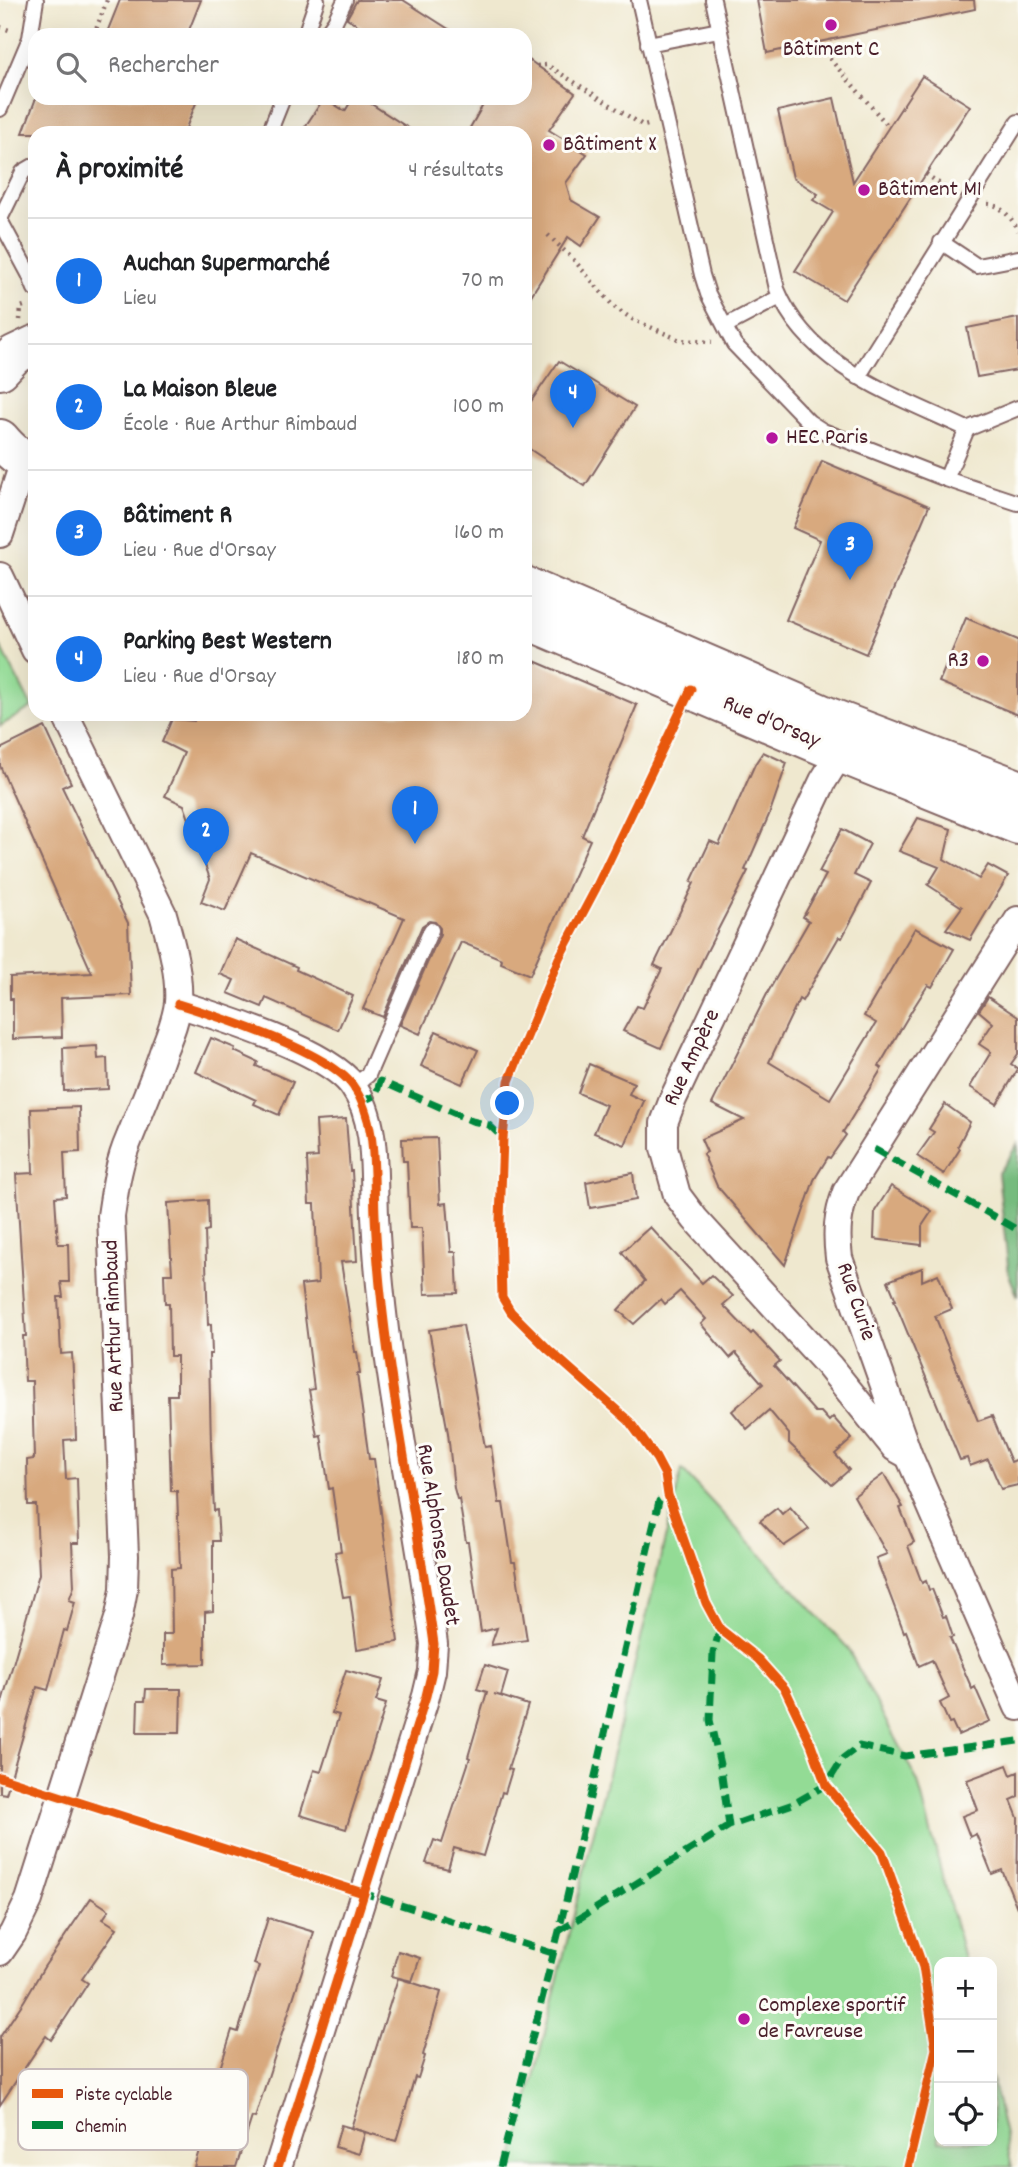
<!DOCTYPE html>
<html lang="fr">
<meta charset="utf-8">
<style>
body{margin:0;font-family:Dekko,sans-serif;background:#f6f6f6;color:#202124}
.controls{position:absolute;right:21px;bottom:21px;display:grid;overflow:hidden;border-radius:14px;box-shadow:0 7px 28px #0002}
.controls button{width:63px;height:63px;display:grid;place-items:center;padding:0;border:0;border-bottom:2px solid #e0e0e0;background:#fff;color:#202124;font:35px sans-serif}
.you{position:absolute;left:508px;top:1104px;width:24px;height:24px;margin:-18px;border:5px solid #fff;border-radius:50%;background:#1a73e8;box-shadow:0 0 0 10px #1a73e833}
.badge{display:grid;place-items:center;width:46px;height:46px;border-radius:50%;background:#1a73e8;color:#fff;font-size:23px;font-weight:700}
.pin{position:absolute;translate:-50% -58px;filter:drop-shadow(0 2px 4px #0008)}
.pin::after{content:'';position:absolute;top:37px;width:24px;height:21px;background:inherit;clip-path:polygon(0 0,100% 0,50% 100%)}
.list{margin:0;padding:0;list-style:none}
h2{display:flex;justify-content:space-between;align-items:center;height:91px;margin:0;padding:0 28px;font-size:30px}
h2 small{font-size:23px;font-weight:400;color:#757577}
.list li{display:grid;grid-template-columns:46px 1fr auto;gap:21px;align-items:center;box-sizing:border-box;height:126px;padding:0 28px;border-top:2px solid #e0e0e0}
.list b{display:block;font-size:26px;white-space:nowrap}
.list p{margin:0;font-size:23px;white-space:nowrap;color:#757577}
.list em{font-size:23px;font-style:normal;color:#757577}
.icon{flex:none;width:38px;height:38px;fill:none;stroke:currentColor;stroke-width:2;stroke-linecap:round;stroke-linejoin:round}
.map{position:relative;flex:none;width:1018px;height:2167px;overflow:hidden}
.search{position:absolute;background:#fff;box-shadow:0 7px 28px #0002;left:28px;top:28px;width:504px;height:77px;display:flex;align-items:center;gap:18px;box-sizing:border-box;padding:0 24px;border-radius:21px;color:#757577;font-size:26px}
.panel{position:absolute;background:#fff;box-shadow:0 7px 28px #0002;left:28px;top:126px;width:504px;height:595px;border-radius:21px}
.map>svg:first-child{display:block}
.green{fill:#93db95;stroke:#6e7d60;stroke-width:2}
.forest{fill:#76bb7e;stroke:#606d54;stroke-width:2}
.building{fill:#d8a97e}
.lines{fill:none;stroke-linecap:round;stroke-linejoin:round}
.lane-casing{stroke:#846564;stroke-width:18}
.street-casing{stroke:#846564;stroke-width:30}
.secondary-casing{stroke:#846564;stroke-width:42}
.path{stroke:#846564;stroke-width:4.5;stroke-dasharray:2 5;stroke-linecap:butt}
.lane{stroke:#fff;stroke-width:14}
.street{stroke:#fff;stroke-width:26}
.secondary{stroke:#fff;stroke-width:38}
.quiet{stroke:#00873e;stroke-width:7;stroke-dasharray:14 7;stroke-linecap:butt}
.cycleway-casing{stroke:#fdfcf7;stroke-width:13}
.cycleway{stroke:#e8590c;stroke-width:9}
.poi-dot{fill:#b5179e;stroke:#fdfcf7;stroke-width:2.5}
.labels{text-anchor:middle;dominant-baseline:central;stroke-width:6;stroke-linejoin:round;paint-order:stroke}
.poi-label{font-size:23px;fill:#4a1f2b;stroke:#fdfcf7;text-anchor:start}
.street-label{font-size:23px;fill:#4a1f2b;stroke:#fdfcf7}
.key{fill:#fdfcf7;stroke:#c7baba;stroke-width:2}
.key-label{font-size:19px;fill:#4a1f2b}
</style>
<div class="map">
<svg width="1018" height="2167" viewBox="0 0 1018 2167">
<rect width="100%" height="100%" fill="#fdfcf7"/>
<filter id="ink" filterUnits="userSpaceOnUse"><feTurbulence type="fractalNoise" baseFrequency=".0143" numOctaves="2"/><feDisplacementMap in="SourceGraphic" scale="14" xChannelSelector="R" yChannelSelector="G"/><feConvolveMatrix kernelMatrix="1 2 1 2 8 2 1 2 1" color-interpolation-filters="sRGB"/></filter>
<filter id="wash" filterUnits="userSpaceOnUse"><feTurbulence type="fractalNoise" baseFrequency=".00686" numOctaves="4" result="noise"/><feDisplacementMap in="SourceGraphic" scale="28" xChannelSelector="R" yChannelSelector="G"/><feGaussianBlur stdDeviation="1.57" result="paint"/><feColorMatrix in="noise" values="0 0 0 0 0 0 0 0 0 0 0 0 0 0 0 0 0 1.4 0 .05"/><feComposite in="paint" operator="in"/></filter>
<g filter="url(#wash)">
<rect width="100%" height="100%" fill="#efe8cf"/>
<g class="green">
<polygon points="0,645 32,707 0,726"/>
<polygon points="682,1470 847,1647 918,1782 965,1962 939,1962 939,2141 992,2141 992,2077 1012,2167 512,2167"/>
</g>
<polygon class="forest" points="1018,1144 1018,1297 1009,1275 998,1173"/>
<g id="blocks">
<g class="building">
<polygon points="120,0 201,0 187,35 106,35"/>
<polygon points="357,0 403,0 458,35 373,35 347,18"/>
<polygon points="757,0 974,0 975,9 767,53"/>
<polygon points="525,57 575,93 549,130 587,154 566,183 571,200 600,217 581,246 568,237 525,305 525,133 467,133 487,98 525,98 525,78 528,80"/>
<polygon points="922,76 970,106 844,300 795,271 833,212 813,200 818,194 793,178 778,111 834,98 853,182"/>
<polygon points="36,98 198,98 184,133 23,133"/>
<polygon points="324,98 345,111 353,98 362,98 416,133 301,133"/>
<polygon points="1018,318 1018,370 977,377 967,328"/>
<polygon points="559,361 635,407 585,486 525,446 525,410"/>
<polygon points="822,461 929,506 866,654 786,620 820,540 793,528"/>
<polygon points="966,618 1018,640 1018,715 939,682"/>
<polygon points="525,657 637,705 582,836 590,840 530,975 501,963 502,959 461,942 420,1034 400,1025 440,934 440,928 435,922 429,921 422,926 383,1017 363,1009 404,918 251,853 225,911 201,902 210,879 184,805 165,796 184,753 162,742 172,719 194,721 194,714 525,714"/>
<polygon points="45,727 71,783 62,787 128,923 131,995 61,998 62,1037 13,1039 13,999 10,999 10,977 92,973 0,766 0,749"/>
<polygon points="763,752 787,763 769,815 745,870 748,871 705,955 661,1048 623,1031 637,1006 643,1008 662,969 654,965 694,883 691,882 710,841 719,845 755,764"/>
<polygon points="918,818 951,829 944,859 979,879 988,865 1008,876 970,940 946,929 962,907 928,885 939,867 899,851"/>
<polygon points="842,829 870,844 854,875 871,883 842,938 839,937 802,1001 799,999 769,1062 830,1099 876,1023 864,1016 915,928 954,949 932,987 928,985 912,1010 879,1066 882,1068 843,1132 846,1135 830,1158 828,1157 814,1180 785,1265 717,1186 703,1154 707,1152 701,1139 744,1120 712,1104 768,992 809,921 803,917 826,875 819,872"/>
<polygon points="235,939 297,967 296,970 353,996 338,1030 266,998 262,1007 228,993 234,980 220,974"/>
<polygon points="988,997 1018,1017 1018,1054 1011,1064 1018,1069 997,1104 970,1087 991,1052 979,1044 993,1023 979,1011"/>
<polygon points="436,1031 478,1050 462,1084 421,1066"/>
<polygon points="211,1038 235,1048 234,1051 258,1062 256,1066 293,1082 279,1115 254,1104 256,1100 196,1072"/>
<polygon points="97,1046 98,1059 107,1058 108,1089 64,1091 63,1048"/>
<polygon points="589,1064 634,1083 629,1094 644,1101 625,1145 594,1133 606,1105 578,1093"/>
<polygon points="945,1104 970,1122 958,1146 960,1149 944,1174 917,1156 934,1132 929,1129"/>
<polygon points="79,1107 80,1152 64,1153 66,1196 55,1197 58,1244 68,1244 69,1282 61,1282 63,1297 58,1297 61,1354 72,1353 75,1409 76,1439 64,1440 66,1479 77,1478 79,1543 72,1543 74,1586 69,1600 75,1602 67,1631 64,1630 48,1690 37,1687 6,1794 0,1793 0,1709 39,1574 36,1505 28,1505 27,1460 34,1459 32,1381 25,1381 23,1336 26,1336 16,1174 33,1173 31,1109"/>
<polygon points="346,1119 350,1171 352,1171 357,1261 341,1262 355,1352 357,1352 360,1374 357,1374 369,1459 374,1459 398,1642 357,1649 350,1596 343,1597 335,1552 341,1551 332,1488 329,1489 321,1435 317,1436 309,1390 314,1389 301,1285 318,1283 315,1204 309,1204 307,1158 318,1157 316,1121"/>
<polygon points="437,1138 440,1204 447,1203 451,1252 456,1252 458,1293 425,1294 422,1228 410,1228 407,1161 403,1161 402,1139"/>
<polygon points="633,1173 636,1200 590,1208 586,1182"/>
<polygon points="891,1186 932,1211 922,1226 922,1245 874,1239 875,1211"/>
<polygon points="208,1200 209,1230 205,1231 208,1325 211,1324 212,1354 209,1354 211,1446 214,1511 217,1510 219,1541 213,1541 213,1611 205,1612 205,1664 163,1665 163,1634 172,1634 171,1569 180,1568 177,1491 171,1491 168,1395 177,1395 177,1356 170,1356 169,1303 165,1303 164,1274 172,1274 168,1203"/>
<polygon points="650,1227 702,1283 711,1275 733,1296 723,1305 751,1334 753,1332 780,1361 774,1366 815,1412 821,1412 829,1421 833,1417 852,1439 835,1454 849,1470 832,1485 789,1443 789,1434 769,1410 747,1429 732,1411 763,1384 736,1353 730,1358 701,1324 706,1319 680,1291 665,1304 661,1299 634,1324 618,1310 645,1281 622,1252"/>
<polygon points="922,1268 922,1281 938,1274 952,1309 935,1316 978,1421 992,1416 1011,1462 1018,1459 1018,1485 1001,1489 988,1459 970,1466 967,1458 960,1460 894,1300 896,1300 888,1281"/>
<polygon points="463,1325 485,1447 491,1446 499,1503 503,1503 512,1562 515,1562 527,1640 491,1645 497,1628 481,1632 468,1542 466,1542 459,1499 457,1499 454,1488 448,1433 429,1330"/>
<polygon points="884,1474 903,1507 900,1508 914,1542 908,1546 922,1583 926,1581 929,1590 932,1589 943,1617 946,1616 953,1637 950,1638 972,1689 975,1687 990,1721 958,1735 952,1722 949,1723 940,1703 949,1698 932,1660 919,1666 906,1631 904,1632 876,1558 887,1554 854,1496"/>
<polygon points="790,1507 809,1529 784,1546 760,1521 777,1508 782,1514"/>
<polygon points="485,1665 508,1672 501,1696 494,1694 528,1705 508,1769 512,1770 505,1793 502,1792 483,1856 454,1848 448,1869 426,1863 434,1840 442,1843 470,1758 468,1757 487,1692 477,1689"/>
<polygon points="346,1670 383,1680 376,1701 386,1704 346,1829 300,1815 314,1770 321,1772 339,1715 332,1713"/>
<polygon points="146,1689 181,1689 180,1733 137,1733 138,1701 145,1701"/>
<polygon points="1007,1765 1011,1775 1018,1772 1018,1797 1011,1800 1018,1818 1017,1908 1002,1870 992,1874 976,1834 970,1837 962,1816 978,1810 967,1780"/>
<polygon points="91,1898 109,1910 103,1919 117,1928 82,1979 88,1983 67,2016 51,2040 46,2036 0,2105 0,2037 24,2001 44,1967"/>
<polygon points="268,1918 314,1932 306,1958 255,2118 252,2117 236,2167 194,2167 207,2124 203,2123 232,2030 238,2032 259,1966 254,1964"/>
<polygon points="398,1951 420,1958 412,1981 391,1976"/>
<polygon points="398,1978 441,1992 423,2055 425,2056 418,2078 415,2077 396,2141 351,2128"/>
<polygon points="341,2125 365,2132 359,2154 335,2147"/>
</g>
</g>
</g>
<g filter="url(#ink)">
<use href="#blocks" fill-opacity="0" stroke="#846564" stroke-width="2"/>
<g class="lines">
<g class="lane-casing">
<g id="lane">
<polyline points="639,0 702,275 708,294 734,344 809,422 823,431 946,479"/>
<path d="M713,0L777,289C808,367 897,396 967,429L946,479L1018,503"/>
<polyline points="305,35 317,0"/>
<polyline points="325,35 335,21 345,0"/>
<polyline points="648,44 719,30"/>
<polyline points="0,109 30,38 36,0"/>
<polyline points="269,133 283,98"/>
<polyline points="0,219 23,172 35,165"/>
<polyline points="0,220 29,274 35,289"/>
<polyline points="941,242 977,266 1018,258"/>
<polyline points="725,326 780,297"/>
<polyline points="858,377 1018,122"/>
<polyline points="967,429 1018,408"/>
<polyline points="353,1086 368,1075 431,930"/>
</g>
</g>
<g class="street-casing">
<g id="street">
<polyline points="0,534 24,461"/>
<polyline points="0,576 35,650"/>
<polyline points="848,741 823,781 673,1099 664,1123 664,1148 677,1195 695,1219 829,1366 895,1448 904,1453"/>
<path d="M1018,920L846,1192C837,1216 836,1234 839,1258L909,1456L1018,1707"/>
<path d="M178,1004C220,1017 328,1051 353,1086C378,1121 373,1174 375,1215C381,1359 415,1501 434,1644L432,1671L426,1696L278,2167"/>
<path d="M0,1952L13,1933L29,1900L119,1616L124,1589L125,1556L111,1216C115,1190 118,1164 129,1139C141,1109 154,1080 164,1049C170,1034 176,1020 178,1003C180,974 171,942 163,914L65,714"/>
</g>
</g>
<g class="secondary-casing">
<g id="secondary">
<polyline points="0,370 14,355 35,345"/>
<path d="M0,439C10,451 19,459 35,464"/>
<polyline points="525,586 829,717 1018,789"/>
<polyline points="525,619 840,753 1018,825"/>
</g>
</g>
<g class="path">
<polyline points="0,27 12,31"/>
<polyline points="94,35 107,0"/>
<polyline points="816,43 889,127"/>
<polyline points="537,66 547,65 644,126 648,125"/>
<polyline points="926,174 951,192"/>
<path d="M988,204C1000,204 1014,220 1018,231"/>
<polyline points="548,235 573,259 614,307 632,319 680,340 712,342"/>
<polyline points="20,320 21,307 27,305"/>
</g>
<use href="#lane" class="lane"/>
<use href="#street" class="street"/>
<use href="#secondary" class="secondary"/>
<g class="quiet">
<polyline points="361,1102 376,1095 380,1081 472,1121 489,1125 503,1138"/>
<polyline points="874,1149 1018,1230"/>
<polyline points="720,1629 713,1653 710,1720 721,1769 729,1826"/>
<polyline points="360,1892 552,1953"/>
<polyline points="559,1931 729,1826 793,1804 826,1785 843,1758 859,1746 905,1756 1018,1741"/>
<polyline points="500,2167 559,1931 659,1501 668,1495"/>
</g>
<g class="cycleway-casing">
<g id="cycleway">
<polyline points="691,689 595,890 559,958 509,1081 503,1138 500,1220 502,1297 511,1312 548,1349 629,1421 656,1458 665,1475 668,1495 706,1603 720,1629 758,1659 785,1689 811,1744 826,1785 882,1852 923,1967 936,2049 908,2167"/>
<path d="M178,1004C220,1017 328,1051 353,1086C378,1121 373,1174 375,1215C381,1359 415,1501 434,1644L432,1671L426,1696L278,2167"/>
<polyline points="0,1777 363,1893"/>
</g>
</g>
<use href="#cycleway" class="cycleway"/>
</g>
</g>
<g class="poi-dot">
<circle cx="831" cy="25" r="7"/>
<circle cx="549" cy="145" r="7"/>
<circle cx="864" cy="190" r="7"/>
<circle cx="772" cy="438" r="7"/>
<circle cx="983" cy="661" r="7"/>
<circle cx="744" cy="2019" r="7"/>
</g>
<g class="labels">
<g class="poi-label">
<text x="831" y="50" text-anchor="middle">Bâtiment C</text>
<text x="563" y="145">Bâtiment X</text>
<text x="878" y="190">Bâtiment M1</text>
<text x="786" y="438">HEC Paris</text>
<text x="969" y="661" text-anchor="end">R3</text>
<text x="758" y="2006">Complexe sportif<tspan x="758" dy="26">de Favreuse</tspan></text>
</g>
<g class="street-label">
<text transform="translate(771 723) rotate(23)">Rue d'Orsay</text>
<text transform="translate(693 1058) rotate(-65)">Rue Ampère</text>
<text transform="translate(855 1302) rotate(71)">Rue Curie</text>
<text transform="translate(115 1326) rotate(-92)">Rue Arthur Rimbaud</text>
<text transform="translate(437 1535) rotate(81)">Rue Alphonse Daudet</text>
</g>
</g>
<rect x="18" y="2069" width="230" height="81" rx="10" class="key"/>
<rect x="32" y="2089" width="31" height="9" fill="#e8590c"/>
<rect x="32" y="2121" width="31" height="8" fill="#00873e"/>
<g class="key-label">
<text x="75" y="2100">Piste cyclable</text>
<text x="75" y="2132">Chemin</text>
</g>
</svg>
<div class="controls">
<button>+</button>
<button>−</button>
<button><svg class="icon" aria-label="locate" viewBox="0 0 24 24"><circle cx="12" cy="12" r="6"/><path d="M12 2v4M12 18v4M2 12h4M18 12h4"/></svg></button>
</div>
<div class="you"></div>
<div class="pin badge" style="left:415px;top:844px">1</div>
<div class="pin badge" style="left:206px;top:866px">2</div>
<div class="pin badge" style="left:850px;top:580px">3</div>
<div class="pin badge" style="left:573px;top:428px">4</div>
<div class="search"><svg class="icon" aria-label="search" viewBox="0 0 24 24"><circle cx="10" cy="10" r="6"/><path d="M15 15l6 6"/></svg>Rechercher</div>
<section class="panel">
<h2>À proximité<small>4 résultats</small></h2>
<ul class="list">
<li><span class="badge">1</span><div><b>Auchan Supermarché</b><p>Lieu</p></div><em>70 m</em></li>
<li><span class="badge">2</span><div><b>La Maison Bleue</b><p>École · Rue Arthur Rimbaud</p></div><em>100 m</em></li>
<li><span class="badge">3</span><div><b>Bâtiment R</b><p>Lieu · Rue d'Orsay</p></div><em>160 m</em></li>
<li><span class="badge">4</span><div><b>Parking Best Western</b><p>Lieu · Rue d'Orsay</p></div><em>180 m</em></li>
</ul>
</section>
</div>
